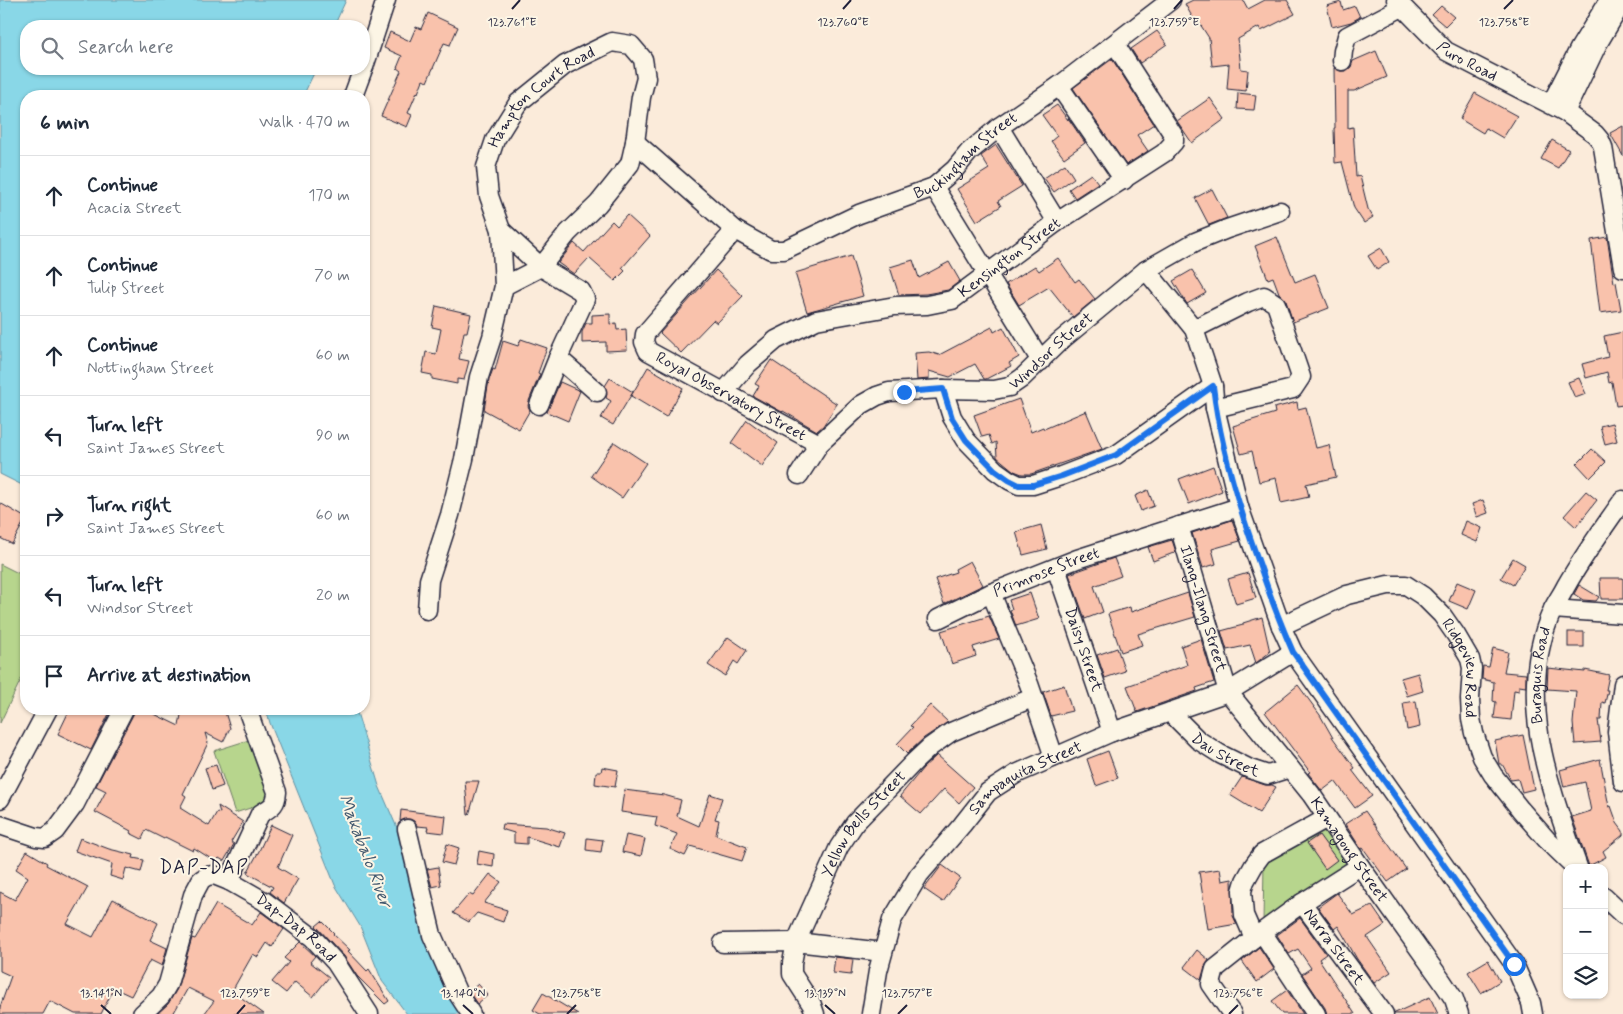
<!DOCTYPE html>
<meta charset="utf-8">
<style>
body{margin:0;font-family:Mynerve,sans-serif;background:#f2f2f3;color:#1f2937}
.controls{position:absolute;right:15px;bottom:15px;display:grid;overflow:hidden;border-radius:10px;box-shadow:0 1px 4px #0004}
.controls button{width:45px;height:45px;display:grid;place-items:center;padding:0;border:0;border-bottom:1px solid #e0e1e3;background:#fff;color:#1f2937;font:25px sans-serif}
.stop{position:absolute;width:15px;height:15px;margin:-11px;border:4px solid #1a73e8;border-radius:50%;background:#fff}
.stop.end{background:#1a73e8;border-color:#fff;box-shadow:0 1px 5px #0008}
.list{margin:0;padding:0;list-style:none}
h2{display:flex;justify-content:space-between;align-items:center;height:65px;margin:0;padding:0 20px;font-size:21px}
h2 small{font-size:16px;font-weight:400;color:#747a83}
.list li{display:grid;grid-template-columns:32px 1fr auto;gap:15px;align-items:center;box-sizing:border-box;height:80px;padding:0 20px;border-top:1px solid #e0e1e3}
.list b{display:block;font-size:19px;white-space:nowrap}
.list p{margin:0;font-size:16px;white-space:nowrap;color:#747a83}
.list em{font-size:16px;font-style:normal;color:#747a83}
.icon{flex:none;width:28px;height:28px;fill:none;stroke:currentColor;stroke-width:2;stroke-linecap:round;stroke-linejoin:round}
.map{position:relative;flex:none;width:1623px;height:1014px;overflow:hidden}
.search{position:absolute;background:#fff;box-shadow:0 1px 4px #0004;left:20px;top:20px;width:350px;height:55px;display:flex;align-items:center;gap:12px;box-sizing:border-box;padding:0 18px;border-radius:20px;color:#747a83;font-size:19px}
.panel{position:absolute;background:#fff;box-shadow:0 1px 4px #0004;left:20px;top:90px;width:350px;height:625px;border-radius:20px}
.map>svg:first-child{display:block}
.green{fill:#b7d58d;stroke:#6c7c64}
.water{fill:#89d7e7;stroke:#608fa2}
.building{fill:#f9c2ac;stroke:#22223b}
.lines{fill:none;stroke-linecap:round;stroke-linejoin:round}
.minor-casing{stroke:#22223b;stroke-width:21}
.minor{stroke:#fcf5e5;stroke-width:18}
.route{stroke:#1a73e8;stroke-width:6}
.ticks{fill:none;stroke:#22223b;stroke-width:2}
.labels{text-anchor:middle;dominant-baseline:central;stroke-width:4;stroke-linejoin:round;paint-order:stroke}
.street-label{font-size:16px;fill:#22223b;stroke:#fcf5e5}
.water-label{font-size:18px;font-style:italic;fill:#41586f;stroke:#fcf5e5}
.quarter-label{font-size:19px;letter-spacing:1px;fill:#22223b;stroke:#fcf5e5}
.ticks-label{font-size:12px;text-anchor:middle;fill:#22223b;stroke:#fcf5e5;stroke-width:4;stroke-linejoin:round;paint-order:stroke}
</style>
<div class="map">
<svg width="1623" height="1014" viewBox="0 0 1623 1014">
<rect width="100%" height="100%" fill="#fbebda"/>
<filter id="ink" filterUnits="userSpaceOnUse"><feTurbulence type="fractalNoise" baseFrequency=".02" numOctaves="2"/><feDisplacementMap in="SourceGraphic" scale="10" xChannelSelector="R" yChannelSelector="G"/><feConvolveMatrix kernelMatrix="1 2 1 2 8 2 1 2 1" color-interpolation-filters="sRGB"/></filter>
<g filter="url(#ink)">
<g class="green">
<polygon points="0,564 26,577 26,669 0,723"/>
<polygon points="252,739 272,801 235,813 214,751"/>
<polygon points="1325,825 1353,863 1263,923 1264,862"/>
</g>
<g class="water">
<polygon points="0,0 346,0 334,26 26,26 26,69 316,69 303,96 26,96 26,487 0,474"/>
<polygon points="266,709 356,709 379,786 407,851 465,1014 407,1014 382,981 360,926 335,885 270,723"/>
</g>
<g class="building">
<polygon points="1193,0 1243,0 1248,9 1265,0 1287,0 1295,14 1261,31 1259,27 1238,39 1241,69 1248,70 1246,91 1227,89 1229,64 1212,66 1209,38 1198,21 1195,22 1185,4"/>
<polygon points="1341,2 1343,10 1355,6 1360,17 1351,22 1332,27 1327,6"/>
<polygon points="1441,6 1454,17 1445,26 1432,15"/>
<polygon points="428,13 458,27 450,45 444,43 427,82 423,80 418,93 417,92 408,113 412,115 407,127 381,116 401,71 397,68 402,56 384,48 390,32 410,41 416,27 421,29"/>
<polygon points="1157,31 1167,44 1140,63 1131,49"/>
<polygon points="1376,51 1387,77 1354,91 1348,91 1348,128 1353,127 1356,177 1360,176 1368,209 1373,217 1364,223 1354,208 1342,162 1335,163 1334,128 1335,128 1334,68 1340,71 1346,71 1351,67 1353,61"/>
<polygon points="1112,59 1154,124 1137,135 1148,151 1126,165 1073,88"/>
<polygon points="1238,93 1256,95 1254,110 1237,109"/>
<polygon points="1475,93 1517,116 1503,138 1486,128 1483,133 1460,119"/>
<polygon points="1210,98 1225,119 1192,143 1177,121"/>
<polygon points="1057,105 1068,120 1068,118 1085,143 1064,158 1051,141 1057,136 1042,115"/>
<polygon points="1623,126 1623,156 1610,133"/>
<polygon points="1552,140 1569,150 1558,168 1541,159"/>
<polygon points="996,145 1022,186 998,201 1001,206 977,221 957,189 989,169 981,156"/>
<polygon points="1065,164 1074,178 1054,192 1044,178"/>
<polygon points="1091,174 1098,183 1075,198 1069,189"/>
<polygon points="1212,189 1227,218 1209,225 1195,198"/>
<polygon points="627,215 650,236 622,268 625,271 615,281 589,258 574,274 558,263 574,243 584,252 612,221 617,226"/>
<polygon points="1277,237 1295,282 1315,274 1329,308 1293,322 1286,301 1279,293 1273,277 1268,279 1255,246"/>
<polygon points="1607,237 1614,283 1616,282 1621,310 1600,313 1591,240"/>
<polygon points="1381,248 1389,262 1377,270 1368,256"/>
<polygon points="851,256 863,296 807,312 795,273"/>
<polygon points="1058,258 1075,282 1079,279 1095,299 1073,317 1049,287 1019,305 1006,284 1035,266 1039,271"/>
<polygon points="913,260 919,278 949,262 960,281 948,290 926,294 899,295 890,267"/>
<polygon points="716,270 743,296 717,323 713,320 681,353 660,333"/>
<polygon points="1192,270 1206,293 1187,304 1173,281"/>
<polygon points="436,306 471,314 467,332 464,332 459,359 469,361 464,380 457,379 457,384 432,379 432,375 422,373 426,352 436,354 441,329 432,327"/>
<polygon points="610,314 610,324 616,323 617,330 626,329 627,350 606,351 606,342 582,343 582,332 586,323 592,323 592,315"/>
<polygon points="992,327 994,332 1003,327 1019,357 1009,363 1011,366 986,379 984,379 975,364 950,377 929,371 929,379 917,380 915,353 929,352 939,355"/>
<polygon points="1623,332 1623,405 1616,406 1612,382 1609,383 1607,372 1586,378 1582,364 1608,357 1604,336"/>
<polygon points="521,339 547,348 538,373 540,374 529,401 528,406 530,410 519,429 484,410 489,380 493,369 495,370 503,341 518,346"/>
<polygon points="771,360 837,404 823,426 817,431 783,411 782,412 753,396 759,386 755,384"/>
<polygon points="648,367 683,388 666,417 631,396"/>
<polygon points="610,378 633,392 613,425 601,418 611,401 606,398 607,394 605,386"/>
<polygon points="1579,378 1586,394 1575,398 1568,382"/>
<polygon points="560,382 580,391 568,421 547,412"/>
<polygon points="1019,399 1031,432 1043,427 1044,429 1086,411 1102,449 1031,474 1022,474 1014,471 997,457 996,442 992,444 989,435 982,437 974,415"/>
<polygon points="1297,402 1298,409 1306,407 1316,448 1329,445 1336,477 1306,484 1309,497 1281,503 1276,478 1259,482 1252,451 1241,454 1233,426 1275,413 1274,408"/>
<polygon points="747,420 778,443 762,466 731,443"/>
<polygon points="1612,423 1617,441 1605,444 1600,426"/>
<polygon points="614,442 646,463 622,498 591,476"/>
<polygon points="1592,449 1606,462 1590,478 1577,464"/>
<polygon points="1213,466 1222,491 1189,504 1179,479"/>
<polygon points="1148,490 1154,506 1141,511 1135,496"/>
<polygon points="1586,491 1597,500 1576,527 1564,516"/>
<polygon points="1483,500 1488,513 1477,517 1472,504"/>
<polygon points="0,503 26,518 12,544 0,538"/>
<polygon points="1232,520 1240,541 1212,549 1216,564 1203,568 1192,533"/>
<polygon points="1466,521 1482,528 1477,542 1461,535"/>
<polygon points="1041,525 1047,549 1023,555 1016,532"/>
<polygon points="1172,540 1176,552 1153,561 1148,547"/>
<polygon points="1114,558 1121,576 1094,586 1103,612 1085,619 1069,574"/>
<polygon points="1513,558 1525,565 1513,585 1501,578"/>
<polygon points="970,561 983,585 944,604 935,579 956,572 955,569"/>
<polygon points="1248,573 1256,598 1236,604 1228,579"/>
<polygon points="1600,578 1623,578 1623,599 1601,599"/>
<polygon points="1457,582 1476,590 1468,609 1449,601"/>
<polygon points="1579,585 1599,597 1596,601 1583,600 1574,594"/>
<polygon points="1030,593 1039,619 1016,626 1010,610 1012,609 1009,600"/>
<polygon points="1188,593 1195,617 1138,634 1142,645 1121,652 1108,614 1130,607 1131,612"/>
<polygon points="989,616 999,639 973,647 976,656 952,664 941,631"/>
<polygon points="1262,617 1270,652 1256,663 1250,645 1227,650 1221,631 1243,625 1243,623"/>
<rect x="1568" y="632" width="16" height="15"/>
<polygon points="728,637 747,650 738,664 734,661 725,676 708,665"/>
<polygon points="1201,639 1214,682 1196,688 1197,691 1137,712 1127,686 1187,665 1181,646"/>
<polygon points="1117,648 1125,671 1105,678 1097,655"/>
<polygon points="1493,648 1508,652 1504,672 1526,674 1526,687 1519,686 1519,691 1514,690 1511,720 1494,718 1496,702 1493,701 1494,682 1482,679 1483,666 1489,667"/>
<polygon points="1548,668 1585,672 1585,670 1609,675 1606,690 1608,690 1605,703 1602,702 1601,720 1598,720 1601,742 1575,744 1573,723 1576,691 1547,689"/>
<polygon points="1418,673 1423,691 1407,696 1401,678"/>
<polygon points="1064,685 1072,711 1051,716 1043,692"/>
<polygon points="1298,685 1320,715 1333,738 1355,768 1352,770 1372,796 1355,808 1335,781 1322,791 1308,773 1310,772 1265,712"/>
<polygon points="1416,701 1420,727 1407,730 1403,703"/>
<polygon points="930,705 948,722 924,738 907,754 897,744 913,727 910,726"/>
<polygon points="70,709 98,709 109,714 91,750 58,734"/>
<polygon points="136,709 144,709 179,726 182,709 224,709 230,728 223,742 205,733 208,743 183,794 186,796 180,808 209,826 217,812 220,813 218,806 243,822 231,842 234,844 224,861 219,858 216,862 194,848 193,851 165,837 164,839 146,830 142,839 130,833 131,831 95,812 106,791 96,786"/>
<polygon points="1523,735 1534,789 1522,792 1518,779 1511,780 1502,764 1499,764 1495,741"/>
<polygon points="1108,751 1118,778 1096,786 1087,759"/>
<polygon points="937,755 973,787 959,803 944,789 921,814 900,796 923,768"/>
<polygon points="1600,759 1609,807 1611,806 1617,823 1623,831 1623,835 1603,851 1606,857 1589,866 1572,817 1591,811 1585,782 1564,787 1560,770"/>
<polygon points="216,765 223,786 212,790 205,768"/>
<polygon points="602,767 618,770 615,787 595,784 596,772 601,772"/>
<polygon points="1242,777 1265,785 1272,785 1276,787 1259,813 1230,795"/>
<polygon points="465,781 479,781 469,815 468,815"/>
<polygon points="624,790 664,795 681,800 677,816 699,826 710,794 722,798 715,819 719,820 716,835 747,847 742,861 690,846 685,856 670,849 677,834 655,826 657,817 621,812"/>
<polygon points="401,810 446,816 444,833 427,831 428,827 417,826 414,821 410,819 405,819 400,821"/>
<polygon points="1365,811 1406,869 1388,882 1363,848 1361,849 1345,824"/>
<polygon points="502,824 546,827 565,833 560,847 527,837 527,844 514,843 514,833 501,829"/>
<polygon points="271,825 292,835 278,867 298,879 284,903 270,892 273,887 247,873 259,851"/>
<polygon points="626,835 645,839 641,856 622,852"/>
<polygon points="1319,835 1337,860 1325,869 1307,843"/>
<polygon points="80,838 109,849 134,855 133,858 144,860 141,872 126,868 123,880 110,876 112,864 75,851"/>
<polygon points="587,838 603,840 601,852 586,850"/>
<polygon points="447,844 459,848 454,865 442,862"/>
<polygon points="27,851 47,863 46,865 88,887 67,924 93,937 113,899 158,923 150,940 167,948 162,966 150,960 131,996 118,990 117,992 113,990 101,1014 75,1014 50,1001 43,1014 0,1014 0,1007 11,976 0,971 0,892 15,900 28,877 16,869"/>
<polygon points="479,851 494,854 493,867 477,864"/>
<polygon points="942,865 960,878 943,902 924,889"/>
<polygon points="438,867 441,885 432,887 427,869"/>
<polygon points="1220,869 1222,881 1232,879 1233,916 1237,924 1208,929 1199,872"/>
<polygon points="490,874 501,882 484,903 507,910 503,922 477,913 469,922 453,913 469,894 473,896"/>
<polygon points="1337,893 1353,915 1372,906 1385,925 1367,937 1391,972 1374,983 1357,959 1338,926 1334,929 1318,907"/>
<polygon points="216,904 252,925 261,912 284,929 272,947 267,943 258,957 253,954 232,991 264,1014 204,1014 214,1001 188,988 173,1014 157,1014 168,1004 177,989 192,938 195,939"/>
<polygon points="1300,918 1326,954 1319,959 1355,1014 1327,1014 1325,1008 1302,974 1311,968 1298,949 1289,954 1277,935"/>
<polygon points="322,921 334,933 333,934 350,950 348,951 367,971 369,969 389,1001 385,1004 357,976 344,956 316,926"/>
<polygon points="300,942 315,956 310,962 329,977 313,997 295,982 286,993 272,982 289,962 284,958"/>
<polygon points="1259,947 1274,969 1257,982 1242,961"/>
<polygon points="1197,950 1209,960 1205,966 1201,980 1184,967"/>
<polygon points="835,957 853,959 851,975 833,973"/>
<polygon points="1488,960 1500,981 1481,993 1468,972"/>
<polygon points="478,984 488,995 477,1004 469,992"/>
<polygon points="1287,990 1303,1014 1282,1014 1272,1001"/>
<polygon points="543,993 578,1014 540,1014 533,1010"/>
<polygon points="1430,997 1438,1014 1394,1014 1395,1013"/>
</g>
<g class="lines">
<g class="minor-casing">
<g id="minor">
<path id="s1" d="M1396,0L1446,51L1565,112L1595,134L1600,140L1603,147L1623,268"/>
<polyline points="1342,61 1343,51 1347,36 1402,7"/>
<polyline points="364,67 386,0"/>
<polyline points="1059,86 1124,180"/>
<polyline points="353,96 363,69"/>
<polyline points="1551,104 1579,49 1609,0"/>
<polyline points="1565,112 1597,45 1623,1"/>
<polyline points="999,127 1057,222"/>
<path id="s2" d="M635,142L735,230L771,250H784L859,214L934,187L955,169L969,152L999,127L1059,86L1171,0"/>
<polyline points="934,187 1041,361"/>
<polyline points="501,230 541,267 581,291 585,299 558,358 539,405"/>
<path id="s3" d="M735,230L645,334L644,342L648,351L819,444"/>
<polyline points="1146,270 1194,329 1213,386 1215,408 1239,507 1281,626 1293,652 1514,964 1531,1003 1533,1014"/>
<polyline points="1194,329 1248,302 1264,296 1276,304 1301,377 1293,389 1215,408"/>
<polyline points="558,358 597,392"/>
<polyline points="943,389 952,417 966,440 995,470 1009,480 1019,485 1033,485 1061,476 1116,455 1213,386"/>
<path id="s4" d="M723,393L748,364L776,340L816,320L895,306L927,305L952,300L1057,222L1164,153L1174,142V136L1115,44"/>
<path id="s5" d="M799,475L819,444L861,405L877,396L889,392L943,389L994,390L1009,387L1022,378L1059,342L1146,270L1195,242L1227,229L1280,211"/>
<path id="s6" d="M1179,526L1228,692L1311,794L1360,866L1442,981L1454,999L1459,1014"/>
<path id="s7" d="M1056,568L1112,732"/>
<polyline points="991,593 1029,684 1054,757"/>
<polyline points="1553,609 1623,614"/>
<path id="s8" d="M427,610L429,580L450,515L464,459L479,377L492,337L504,286L501,230L489,196L486,167L495,140L518,103L565,65L612,42L631,45L643,59L646,78L641,97L635,142L630,164L598,204L568,233L541,267L504,286"/>
<path id="s9" d="M938,619L991,593L1077,559L1239,507"/>
<path id="s10" d="M1281,626L1347,595L1388,585H1406L1423,596L1442,615L1456,635L1470,659L1472,668L1470,699L1471,719L1474,733L1482,757L1493,775L1520,809L1547,840L1576,868"/>
<polyline points="1623,684 1617,732 1623,782"/>
<path id="s11" d="M1170,712L1198,740L1220,754L1250,769L1268,775L1290,768"/>
<polyline points="0,799 48,709"/>
<polyline points="0,825 36,837 45,838 55,831 75,804 124,709"/>
<polyline points="407,829 432,935 458,994 471,1014"/>
<path id="s12" d="M1578,867C1549,785 1514,695 1553,609C1557,601 1562,594 1566,586C1583,556 1603,528 1623,500"/>
<path d="M229,881L260,814C271,807 276,806 277,792L247,709"/>
<polyline points="1604,897 1623,915"/>
<path id="s13" d="M1302,903L1384,1014"/>
<polyline points="1262,932 1316,1014"/>
<polyline points="1254,938 1244,915 1242,891 1245,881 1254,865 1262,854 1327,818"/>
<polyline points="723,943 796,942 883,952"/>
<path id="s14" d="M142,1014L161,996L168,984L193,895L201,880L207,876L214,875L229,881L264,901L312,937L336,963L369,1014"/>
<path id="s15" d="M815,1014L812,1005L792,974V963L796,942L839,847L855,823L914,762L930,747L951,732L1032,698"/>
<path id="s16" d="M871,1014L878,971L892,920L919,875L962,825L988,792L1016,774L1112,732L1228,692L1293,652"/>
<polyline points="1232,1014 1211,984 1215,969 1254,938 1302,903 1360,866"/>
</g>
</g>
<use href="#minor" class="minor"/>
</g>
</g>
<g class="lines" filter="url(#ink)">
<path class="route" d="M904,392L943,389L952,418L966,440L995,470L1009,480L1019,485H1033L1062,476L1116,455L1213,386C1220,446 1238,505 1259,563C1269,593 1280,623 1293,652L1514,964"/>
</g>
<path class="ticks" d="M512,9L520,0M843,9L851,0M1174,9L1182,0M1504,9L1513,0M101,1005L111,1014M463,1005L473,1014M825,1005L835,1014M237,1014L245,1005M567,1014L576,1005M898,1014L907,1005M1229,1014L1238,1005"/>
<g class="labels">
<g class="street-label">
<text stroke="none"><textPath href="#s1" startOffset="95">Puro Road</textPath></text>
<text stroke="none"><textPath href="#s8" startOffset="548">Hampton Court Road</textPath></text>
<text stroke="none"><textPath href="#s2" startOffset="394">Buckingham Street</textPath></text>
<text stroke="none"><textPath href="#s4" startOffset="329">Kensington Street</textPath></text>
<text stroke="none"><textPath href="#s5" startOffset="301">Windsor Street</textPath></text>
<text stroke="none"><textPath href="#s3" startOffset="250">Royal Observatory Street</textPath></text>
<text stroke="none"><textPath href="#s9" startOffset="118">Primrose Street</textPath></text>
<text stroke="none"><textPath href="#s6" startOffset="86">Ilang-Ilang Street</textPath></text>
<text stroke="none"><textPath href="#s7" startOffset="86">Daisy Street</textPath></text>
<text stroke="none"><textPath href="#s10" startOffset="239">Ridgeview Road</textPath></text>
<text stroke="none"><textPath href="#s12" startOffset="198">Buraguis Road</textPath></text>
<text stroke="none"><textPath href="#s11" startOffset="71">Dau Street</textPath></text>
<text stroke="none"><textPath href="#s16" startOffset="296">Sampaguita Street</textPath></text>
<text stroke="none"><textPath href="#s15" startOffset="216">Yellow Bells Street</textPath></text>
<text stroke="none"><textPath href="#s6" startOffset="372">Kamagong Street</textPath></text>
<text stroke="none"><textPath href="#s14" startOffset="262">Dap-Dap Road</textPath></text>
<text stroke="none"><textPath href="#s13" startOffset="54">Narra Street</textPath></text>
</g>
<g class="water-label">
<text transform="translate(365 851) rotate(69)">Makabalo River</text>
</g>
<g class="quarter-label">
<text x="204" y="867">DAP-DAP</text>
</g>
</g>
<g class="ticks-label">
<text x="512" y="26">123.761°E</text>
<text x="843" y="26">123.760°E</text>
<text x="1174" y="26">123.759°E</text>
<text x="1504" y="26">123.758°E</text>
<text x="245" y="997">123.759°E</text>
<text x="576" y="997">123.758°E</text>
<text x="907" y="997">123.757°E</text>
<text x="1238" y="997">123.756°E</text>
<text x="101" y="997">13.141°N</text>
<text x="463" y="997">13.140°N</text>
<text x="825" y="997">13.139°N</text>
</g>
</svg>
<div class="controls">
<button>+</button>
<button>−</button>
<button><svg class="icon" aria-label="layers" viewBox="0 0 24 24"><path d="M12 4l9 5-9 5-9-5zM3 14l9 5 9-5"/></svg></button>
</div>
<div class="stop" style="left:1514px;top:964px"></div>
<div class="stop end" style="left:904px;top:392px"></div>
<div class="search"><svg class="icon" aria-label="search" viewBox="0 0 24 24"><circle cx="10" cy="10" r="6"/><path d="M15 15l6 6"/></svg>Search here</div>
<section class="panel">
<h2>6 min<small>Walk · 470 m</small></h2>
<ul class="list">
<li><svg class="icon" aria-label="ahead" viewBox="0 0 24 24"><path d="M12 20V5M6 11l6-6 6 6"/></svg><div><b>Continue</b><p>Acacia Street</p></div><em>170 m</em></li>
<li><svg class="icon" aria-label="ahead" viewBox="0 0 24 24"><path d="M12 20V5M6 11l6-6 6 6"/></svg><div><b>Continue</b><p>Tulip Street</p></div><em>70 m</em></li>
<li><svg class="icon" aria-label="ahead" viewBox="0 0 24 24"><path d="M12 20V5M6 11l6-6 6 6"/></svg><div><b>Continue</b><p>Nottingham Street</p></div><em>60 m</em></li>
<li><svg class="icon" aria-label="left" viewBox="0 0 24 24"><path d="M17 20v-9H6M10 6l-5 5 5 5"/></svg><div><b>Turn left</b><p>Saint James Street</p></div><em>90 m</em></li>
<li><svg class="icon" aria-label="right" viewBox="0 0 24 24"><path d="M7 20v-9h11M14 6l5 5-5 5"/></svg><div><b>Turn right</b><p>Saint James Street</p></div><em>60 m</em></li>
<li><svg class="icon" aria-label="left" viewBox="0 0 24 24"><path d="M17 20v-9H6M10 6l-5 5 5 5"/></svg><div><b>Turn left</b><p>Windsor Street</p></div><em>20 m</em></li>
<li><svg class="icon" aria-label="arrive" viewBox="0 0 24 24"><path d="M6 21V4h12l-3 4 3 4H6"/></svg><div><b>Arrive at destination</b></div></li>
</ul>
</section>
</div>
